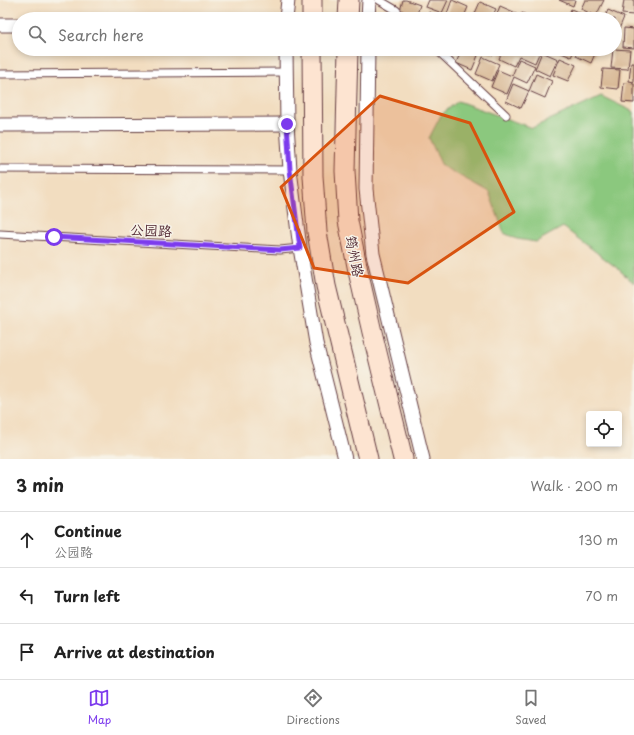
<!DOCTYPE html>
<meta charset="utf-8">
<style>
body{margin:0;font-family:"Playpen Sans","LXGW WenKai TC",sans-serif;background:#f2f2f2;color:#222}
.controls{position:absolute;right:12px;bottom:12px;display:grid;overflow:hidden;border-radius:4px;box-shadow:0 2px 6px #0003}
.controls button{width:36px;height:36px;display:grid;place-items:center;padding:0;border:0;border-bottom:1px solid #e0e0e0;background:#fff;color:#222;font:20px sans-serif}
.stop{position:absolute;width:12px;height:12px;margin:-9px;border:3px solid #7c3aed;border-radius:50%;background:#fff}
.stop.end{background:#7c3aed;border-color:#fff;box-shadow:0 1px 4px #0008}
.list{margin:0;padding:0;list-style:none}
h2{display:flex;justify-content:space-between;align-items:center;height:52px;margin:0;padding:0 16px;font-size:17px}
h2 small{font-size:13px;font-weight:400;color:#767676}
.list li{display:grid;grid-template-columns:26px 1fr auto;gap:12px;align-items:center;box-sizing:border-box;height:56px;padding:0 16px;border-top:1px solid #e0e0e0}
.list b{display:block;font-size:15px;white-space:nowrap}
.list p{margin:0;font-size:13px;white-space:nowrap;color:#767676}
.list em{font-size:13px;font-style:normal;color:#767676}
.icon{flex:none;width:22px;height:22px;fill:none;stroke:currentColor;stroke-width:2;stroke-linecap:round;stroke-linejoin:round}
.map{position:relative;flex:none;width:634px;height:459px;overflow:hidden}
.search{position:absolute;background:#fff;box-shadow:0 2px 6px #0003;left:12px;right:12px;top:12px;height:44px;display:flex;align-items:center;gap:10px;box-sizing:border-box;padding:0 14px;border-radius:22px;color:#767676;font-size:15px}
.sheet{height:220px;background:#fff}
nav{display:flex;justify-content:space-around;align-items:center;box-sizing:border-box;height:56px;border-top:1px solid #e0e0e0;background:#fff;font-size:11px;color:#767676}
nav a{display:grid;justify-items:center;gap:2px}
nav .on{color:#7c3aed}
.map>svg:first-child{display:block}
.green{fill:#8bc87e;stroke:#6a7454}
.building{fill:#d8b894}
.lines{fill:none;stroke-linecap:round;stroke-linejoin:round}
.lane-casing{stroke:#633c41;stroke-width:9}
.street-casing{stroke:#633c41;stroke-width:15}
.secondary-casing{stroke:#633c41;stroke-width:21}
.lane{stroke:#fff;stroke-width:7}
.street{stroke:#fff;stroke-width:13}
.secondary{stroke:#fde4d1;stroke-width:19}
.route{stroke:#7c3aed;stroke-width:5}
.marked{fill:#d8530f;fill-opacity:0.2;stroke:#d8530f;stroke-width:3;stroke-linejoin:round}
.labels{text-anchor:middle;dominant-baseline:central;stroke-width:3;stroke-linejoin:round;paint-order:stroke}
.street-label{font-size:14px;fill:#4a1f2b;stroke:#f7f3e8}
</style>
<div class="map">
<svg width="634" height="459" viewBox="0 0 634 459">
<rect width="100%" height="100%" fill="#f7f3e8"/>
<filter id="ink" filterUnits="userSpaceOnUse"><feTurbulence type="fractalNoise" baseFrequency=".025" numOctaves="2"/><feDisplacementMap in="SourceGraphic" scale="8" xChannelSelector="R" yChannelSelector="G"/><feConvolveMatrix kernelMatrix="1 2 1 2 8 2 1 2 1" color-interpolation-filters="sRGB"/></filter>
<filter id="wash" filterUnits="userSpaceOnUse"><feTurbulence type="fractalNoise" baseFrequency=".012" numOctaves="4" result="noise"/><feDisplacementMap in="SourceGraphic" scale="16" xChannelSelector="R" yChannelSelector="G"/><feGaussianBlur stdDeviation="0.9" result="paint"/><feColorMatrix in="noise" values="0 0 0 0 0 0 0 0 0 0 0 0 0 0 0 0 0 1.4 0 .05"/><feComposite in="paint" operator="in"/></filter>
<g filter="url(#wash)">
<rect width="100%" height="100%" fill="#f2ddc0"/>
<polygon class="green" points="601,96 634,112 634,283 617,268 563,227 536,242 517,239 504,233 489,192 442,166 429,138 441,115 458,101 532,128"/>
<g id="blocks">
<g class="building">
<polygon points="403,0 406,0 420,5 416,17 400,11"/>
<polygon points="429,0 448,0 442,13 426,7"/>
<polygon points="452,0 468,7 463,19 425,19 429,12 445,19"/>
<polygon points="559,0 575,0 573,6"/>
<polygon points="585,0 604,0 596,16 581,9"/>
<polygon points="624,0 634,0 634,15 622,14"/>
<polygon points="480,2 496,9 491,19 473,18"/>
<polygon points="500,6 516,13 513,19 495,19"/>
<polygon points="571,9 587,16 586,19 567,19"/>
<polygon points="608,10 624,17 617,34 615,33 615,19 604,19"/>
<polygon points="522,13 536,19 519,19"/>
<polygon points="624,28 634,29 634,48 623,47"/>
<polygon points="462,49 471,49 479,53 472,70 456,63"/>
<polygon points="480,49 495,49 493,55"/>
<polygon points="503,49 541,49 535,63 519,56 514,66 499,59"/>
<polygon points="552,49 575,49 571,57"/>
<polygon points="579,49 597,49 591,63 576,56"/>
<polygon points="613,49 630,50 628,69 611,68"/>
<polygon points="542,52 558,59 550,76 535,69"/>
<polygon points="483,57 499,64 492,81 476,74"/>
<polygon points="560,58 576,65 568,81 553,75"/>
<polygon points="519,59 535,66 527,83 514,77 507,94 491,87 498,70 512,76"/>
<polygon points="631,63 634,63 634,82 629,81"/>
<polygon points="603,69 620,70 618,89 601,87"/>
<polygon points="536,74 552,81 545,98 529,91"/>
<polygon points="624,83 634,84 634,103 622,102"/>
<polygon points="513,84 529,91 521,108 506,101"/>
</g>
</g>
</g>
<g filter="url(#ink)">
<use href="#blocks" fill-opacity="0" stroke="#633c41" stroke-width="1"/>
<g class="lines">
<g class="lane-casing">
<g id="lane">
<polyline points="379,0 396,10 405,19"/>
<polyline points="436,49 506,115"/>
<polyline points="0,74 287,72"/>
<polyline points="0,169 290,170"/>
<polyline points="0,234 280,250 300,248"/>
</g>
</g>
<g class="street-casing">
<g id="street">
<polyline points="286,19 288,0"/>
<polyline points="368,19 369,0"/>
<polyline points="0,25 19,25"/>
<polyline points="286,49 287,124 290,170 300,248 316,343 345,459"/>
<polyline points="368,49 366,189 373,254 423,459"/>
<polyline points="0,125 287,124"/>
</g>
</g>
<g class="secondary-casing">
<g id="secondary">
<polyline points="312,0 312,19"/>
<polyline points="348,19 349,0"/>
<polyline points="312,49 313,176 317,232 326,286 368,459"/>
<polyline points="348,49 345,171 348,221 358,271 372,332 403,459"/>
</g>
</g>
<use href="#lane" class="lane"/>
<use href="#street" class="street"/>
<use href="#secondary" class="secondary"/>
</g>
</g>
<g class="lines" filter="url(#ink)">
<polyline class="route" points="54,237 280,250 300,248 290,170 287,124"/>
</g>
<path class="marked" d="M380,96L470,123L514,212L408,283L314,268L281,187Z"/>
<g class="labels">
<g class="street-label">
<text transform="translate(151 230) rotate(3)">公园路</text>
<text transform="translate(355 256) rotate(79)">筠州路</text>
</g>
</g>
</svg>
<div class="controls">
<button><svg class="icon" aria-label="locate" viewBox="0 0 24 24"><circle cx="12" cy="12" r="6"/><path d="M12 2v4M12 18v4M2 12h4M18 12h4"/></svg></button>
</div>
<div class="stop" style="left:54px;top:237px"></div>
<div class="stop end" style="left:287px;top:124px"></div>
<div class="search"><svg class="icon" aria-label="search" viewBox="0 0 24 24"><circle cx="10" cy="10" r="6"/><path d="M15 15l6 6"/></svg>Search here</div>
</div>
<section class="sheet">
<h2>3 min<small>Walk · 200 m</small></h2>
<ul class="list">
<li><svg class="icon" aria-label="ahead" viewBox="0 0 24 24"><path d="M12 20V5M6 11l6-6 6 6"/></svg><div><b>Continue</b><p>公园路</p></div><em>130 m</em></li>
<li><svg class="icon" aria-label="left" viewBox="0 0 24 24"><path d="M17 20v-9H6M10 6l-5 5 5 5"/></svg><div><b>Turn left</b></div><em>70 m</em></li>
<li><svg class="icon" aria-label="arrive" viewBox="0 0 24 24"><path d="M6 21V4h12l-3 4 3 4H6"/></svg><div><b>Arrive at destination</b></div></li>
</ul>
</section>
<nav>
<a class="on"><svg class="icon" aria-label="map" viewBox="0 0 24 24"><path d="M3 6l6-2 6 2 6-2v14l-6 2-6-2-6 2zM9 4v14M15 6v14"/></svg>Map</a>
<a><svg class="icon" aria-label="directions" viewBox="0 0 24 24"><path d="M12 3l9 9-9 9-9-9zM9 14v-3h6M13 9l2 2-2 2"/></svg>Directions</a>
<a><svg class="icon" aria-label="saved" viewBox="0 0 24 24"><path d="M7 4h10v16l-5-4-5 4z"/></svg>Saved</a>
</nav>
